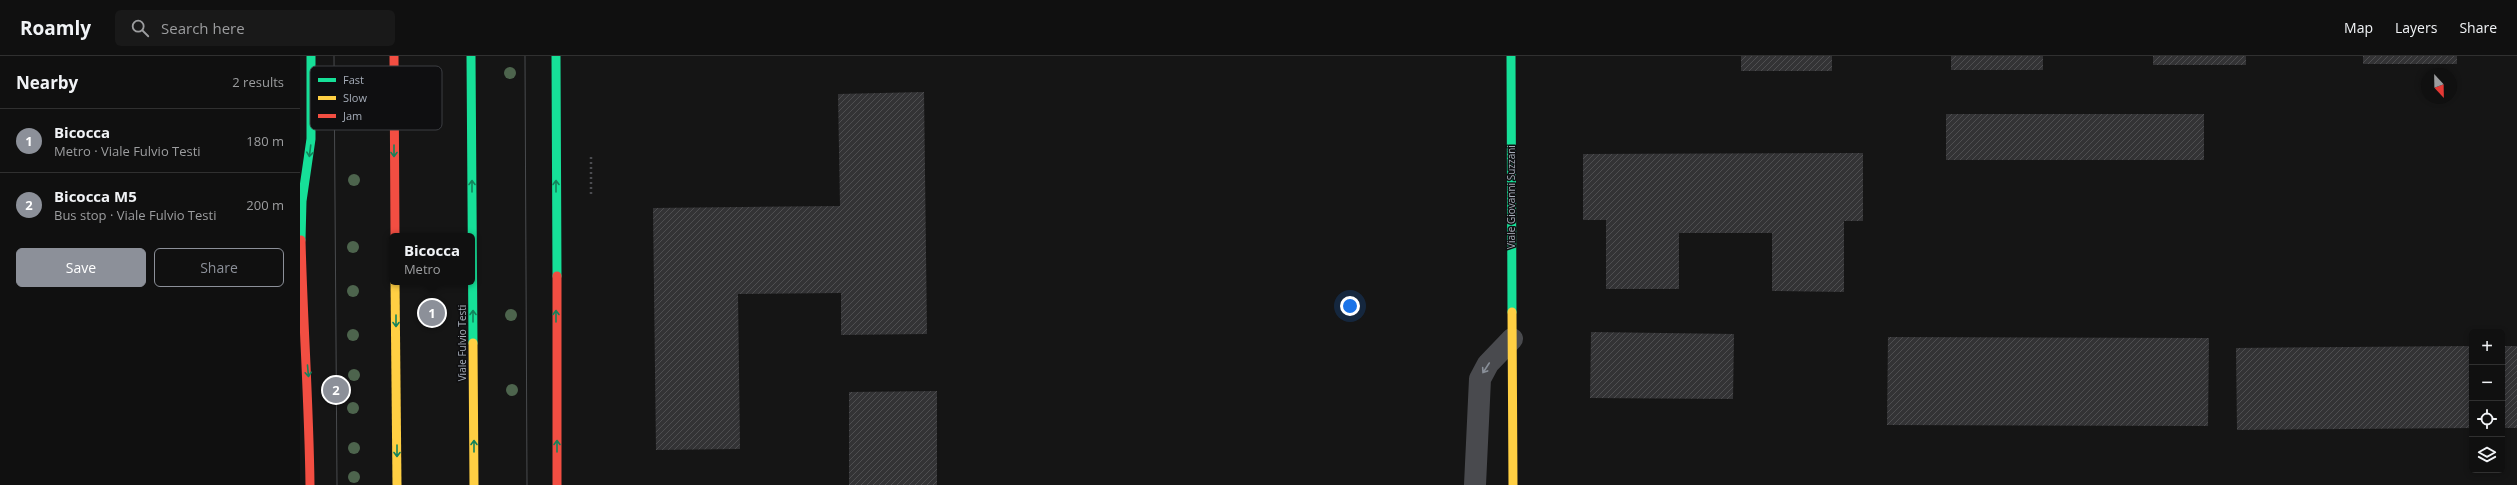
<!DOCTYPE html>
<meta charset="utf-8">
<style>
body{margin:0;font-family:"Open Sans",sans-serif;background:#191919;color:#f1f3f6}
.controls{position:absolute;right:12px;bottom:12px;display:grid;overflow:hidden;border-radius:6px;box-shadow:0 2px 6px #0003}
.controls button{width:36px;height:36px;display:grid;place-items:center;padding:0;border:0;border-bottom:1px solid #303030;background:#101010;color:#f1f3f6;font:20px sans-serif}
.compass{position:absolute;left:2121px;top:12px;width:36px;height:36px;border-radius:50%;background:#101010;box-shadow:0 2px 6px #0003;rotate:158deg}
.you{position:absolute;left:1050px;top:250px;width:14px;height:14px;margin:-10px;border:3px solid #fff;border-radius:50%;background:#1a73e8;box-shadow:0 0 0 6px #1a73e833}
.badge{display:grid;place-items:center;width:26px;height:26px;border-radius:50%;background:#8c9099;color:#fff;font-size:13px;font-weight:700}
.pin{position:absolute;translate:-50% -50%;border:2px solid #fff;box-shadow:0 1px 4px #0006}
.popup{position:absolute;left:89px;top:177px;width:86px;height:52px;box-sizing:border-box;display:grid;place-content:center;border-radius:6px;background:#101010;filter:drop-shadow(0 1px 3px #0005);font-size:13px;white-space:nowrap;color:#9c9d9f}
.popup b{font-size:15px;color:#f1f3f6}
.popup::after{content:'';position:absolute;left:50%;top:100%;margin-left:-8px;border:8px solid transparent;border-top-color:#101010}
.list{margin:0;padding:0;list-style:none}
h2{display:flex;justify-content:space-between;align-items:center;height:52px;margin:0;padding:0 16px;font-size:17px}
h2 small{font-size:13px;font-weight:400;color:#9c9d9f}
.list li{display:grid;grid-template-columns:26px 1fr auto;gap:12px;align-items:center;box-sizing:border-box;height:64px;padding:0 16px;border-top:1px solid #303030}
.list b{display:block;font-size:15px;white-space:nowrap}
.list p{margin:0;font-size:13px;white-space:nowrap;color:#9c9d9f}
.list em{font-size:13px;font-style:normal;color:#9c9d9f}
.actions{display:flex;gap:8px;padding:12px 16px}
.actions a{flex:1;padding:9px 0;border:1px solid #8c9099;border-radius:6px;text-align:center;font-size:14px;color:#8c9099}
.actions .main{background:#8c9099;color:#fff}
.icon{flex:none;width:22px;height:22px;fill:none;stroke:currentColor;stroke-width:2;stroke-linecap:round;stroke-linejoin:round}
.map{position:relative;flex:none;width:2217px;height:429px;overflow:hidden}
header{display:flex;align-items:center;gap:24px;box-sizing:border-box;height:56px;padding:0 20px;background:#101010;border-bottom:1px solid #303030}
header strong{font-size:19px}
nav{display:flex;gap:22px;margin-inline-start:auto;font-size:14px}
.search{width:280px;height:36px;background:#191919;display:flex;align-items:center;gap:10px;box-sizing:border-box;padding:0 14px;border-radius:6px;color:#9c9d9f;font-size:15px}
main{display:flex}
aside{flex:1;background:#101010}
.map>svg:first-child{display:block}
.building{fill:url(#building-hatch)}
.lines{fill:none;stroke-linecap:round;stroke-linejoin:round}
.path{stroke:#4b4c50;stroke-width:2.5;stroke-dasharray:2 3;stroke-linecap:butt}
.street{stroke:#494a4e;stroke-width:22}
.fast{stroke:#16e098;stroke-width:9}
.slow{stroke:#ffcf43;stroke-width:9}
.jam{stroke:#f24e42;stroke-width:9}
.tram{stroke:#494b4e;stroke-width:1}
.tree{fill:#4d644d}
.oneway{stroke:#13825b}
.oneway2{stroke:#898f98}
.labels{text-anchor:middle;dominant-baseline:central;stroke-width:3;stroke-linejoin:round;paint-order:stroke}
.street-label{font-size:10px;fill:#a5acb8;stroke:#0f0f11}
.key{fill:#0f0f11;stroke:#3c3e43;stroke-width:1}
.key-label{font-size:11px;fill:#a5acb8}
</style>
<header>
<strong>Roamly</strong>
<div class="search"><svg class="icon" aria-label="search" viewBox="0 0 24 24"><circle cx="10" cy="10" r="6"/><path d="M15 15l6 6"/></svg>Search here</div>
<nav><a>Map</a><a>Layers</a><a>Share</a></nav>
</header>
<main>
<aside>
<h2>Nearby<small>2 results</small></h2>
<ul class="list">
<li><span class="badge">1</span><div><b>Bicocca</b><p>Metro · Viale Fulvio Testi</p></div><em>180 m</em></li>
<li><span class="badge">2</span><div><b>Bicocca M5</b><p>Bus stop · Viale Fulvio Testi</p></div><em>200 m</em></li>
</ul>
<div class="actions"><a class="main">Save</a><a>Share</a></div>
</aside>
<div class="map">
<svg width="2217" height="429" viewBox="0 0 2217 429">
<defs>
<pattern id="building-hatch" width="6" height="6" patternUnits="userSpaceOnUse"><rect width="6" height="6" fill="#333335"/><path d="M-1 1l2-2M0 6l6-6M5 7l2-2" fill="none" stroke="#4e4e50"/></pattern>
</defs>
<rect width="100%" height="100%" fill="#151515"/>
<g class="building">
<rect x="1441" y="0" width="91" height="15"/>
<rect x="1651" y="0" width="92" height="14"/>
<rect x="1853" y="0" width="93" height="9"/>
<rect x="2063" y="0" width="94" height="8"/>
<polygon points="624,36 627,278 541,279 541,237 438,238 440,393 356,394 353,152 540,150 538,38"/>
<rect x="1646" y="58" width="258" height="46"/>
<polygon points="1563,97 1563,165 1544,165 1544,236 1472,235 1472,177 1379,177 1379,233 1306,233 1306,164 1283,164 1283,98"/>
<polygon points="1291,276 1434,278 1433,343 1290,342"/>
<polygon points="1588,281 1909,282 1908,370 1587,369"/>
<polygon points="2172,290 2172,372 1937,374 1936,292"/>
<rect x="2202" y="290" width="15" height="82"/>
<polygon points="637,335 637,429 549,429 549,336"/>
</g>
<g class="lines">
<polyline class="path" points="291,101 291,138"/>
<polyline class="street" points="1175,429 1180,323 1188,308 1212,283"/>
<g class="fast">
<polyline points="171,0 173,287"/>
<polyline points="256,0 257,220"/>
<polyline points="1211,0 1212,256"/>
<polyline points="1,184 2,145 11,83 11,0"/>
</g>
<g class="slow">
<polyline points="95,226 97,429"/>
<polyline points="1212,256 1213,429"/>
<polyline points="173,287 174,429"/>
</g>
<g class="jam">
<polyline points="94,0 95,180"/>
<path d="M1,184C3,266 9,347 10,429"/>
<polyline points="257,220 257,429"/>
</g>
<g class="tram">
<polyline points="34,0 37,429"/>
<polyline points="225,0 227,429"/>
</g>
</g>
<g class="tree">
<circle cx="54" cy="17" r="6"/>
<circle cx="210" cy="17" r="6"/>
<circle cx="54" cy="124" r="6"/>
<circle cx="53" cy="191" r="6"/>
<circle cx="53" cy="235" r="6"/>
<circle cx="211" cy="259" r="6"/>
<circle cx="53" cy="279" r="6"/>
<circle cx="54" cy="319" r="6"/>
<circle cx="212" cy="334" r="6"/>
<circle cx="53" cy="352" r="6"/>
<circle cx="54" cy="392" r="6"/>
<circle cx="54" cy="421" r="6"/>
</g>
<defs><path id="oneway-shaft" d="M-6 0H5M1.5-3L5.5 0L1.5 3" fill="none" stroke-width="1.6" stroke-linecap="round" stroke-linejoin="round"/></defs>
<g class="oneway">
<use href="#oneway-shaft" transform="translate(10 95) rotate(97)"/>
<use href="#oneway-shaft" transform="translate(94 95) rotate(90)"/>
<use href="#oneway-shaft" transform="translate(172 130) rotate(-90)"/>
<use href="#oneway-shaft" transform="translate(256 130) rotate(-90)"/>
<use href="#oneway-shaft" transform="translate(173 260) rotate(-90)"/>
<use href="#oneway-shaft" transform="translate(256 260) rotate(-90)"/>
<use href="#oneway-shaft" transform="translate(96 265) rotate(90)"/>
<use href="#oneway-shaft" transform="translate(8 315) rotate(85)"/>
<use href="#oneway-shaft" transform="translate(174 390) rotate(-90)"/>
<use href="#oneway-shaft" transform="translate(257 390) rotate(-90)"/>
<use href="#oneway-shaft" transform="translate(97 395) rotate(90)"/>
</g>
<use class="oneway2" href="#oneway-shaft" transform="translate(1186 312) rotate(123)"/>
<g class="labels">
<g class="street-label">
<text transform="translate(1211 141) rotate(-90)">Viale Giovanni Suzzani</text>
<text transform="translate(162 287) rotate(-90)">Viale Fulvio Testi</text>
</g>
</g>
<rect x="10" y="10" width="132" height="64" rx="6" class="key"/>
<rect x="18" y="22" width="18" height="4" fill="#16e098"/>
<rect x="18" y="40" width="18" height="4" fill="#ffcf43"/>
<rect x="18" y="58" width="18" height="4" fill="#f24e42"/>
<g class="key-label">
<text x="43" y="28">Fast</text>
<text x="43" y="46">Slow</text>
<text x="43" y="64">Jam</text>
</g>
</svg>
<div class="controls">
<button>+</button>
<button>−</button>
<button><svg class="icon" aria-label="locate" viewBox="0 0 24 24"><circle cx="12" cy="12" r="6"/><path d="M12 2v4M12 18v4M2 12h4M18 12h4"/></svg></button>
<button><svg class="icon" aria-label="layers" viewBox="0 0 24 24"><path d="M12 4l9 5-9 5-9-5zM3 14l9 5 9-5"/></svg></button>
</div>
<svg class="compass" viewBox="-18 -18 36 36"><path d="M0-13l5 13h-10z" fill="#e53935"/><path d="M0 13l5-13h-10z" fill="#9c9d9f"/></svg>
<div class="you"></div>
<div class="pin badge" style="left:132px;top:257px">1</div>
<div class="popup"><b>Bicocca</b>Metro</div>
<div class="pin badge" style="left:36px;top:334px">2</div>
</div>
</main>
